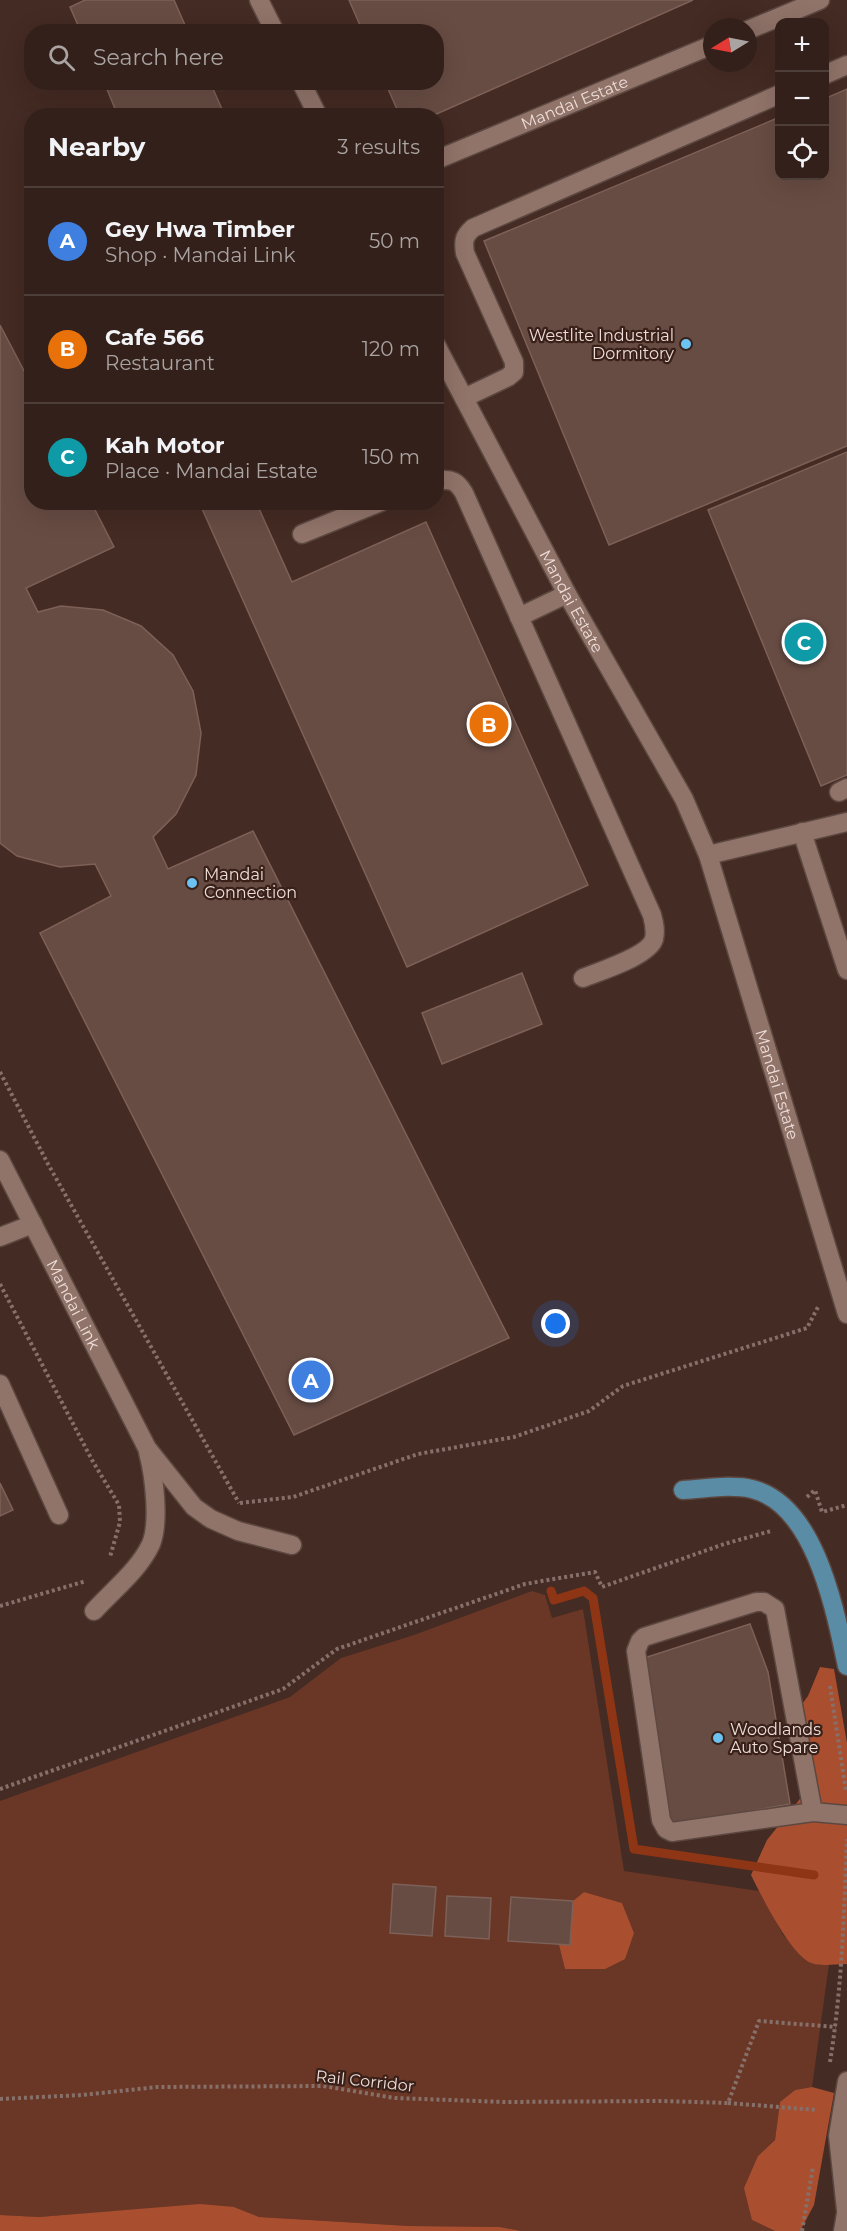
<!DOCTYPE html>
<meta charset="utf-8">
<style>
body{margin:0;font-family:Montserrat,sans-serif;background:#3b2823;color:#f1f3f6}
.controls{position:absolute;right:18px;top:18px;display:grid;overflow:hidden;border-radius:12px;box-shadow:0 6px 24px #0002}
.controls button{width:54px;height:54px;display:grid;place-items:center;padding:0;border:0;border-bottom:2px solid #4e3e39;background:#33201a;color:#f1f3f6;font:30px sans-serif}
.compass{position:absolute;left:703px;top:18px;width:54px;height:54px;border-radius:50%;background:#33201a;box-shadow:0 6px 24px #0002;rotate:260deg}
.you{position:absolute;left:556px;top:1324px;width:21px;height:21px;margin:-15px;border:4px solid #fff;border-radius:50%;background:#1a73e8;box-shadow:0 0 0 9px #1a73e833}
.badge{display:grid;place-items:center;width:39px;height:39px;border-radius:50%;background:#8c9099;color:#fff;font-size:20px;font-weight:700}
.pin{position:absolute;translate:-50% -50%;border:3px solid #fff;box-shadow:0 2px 6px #0006}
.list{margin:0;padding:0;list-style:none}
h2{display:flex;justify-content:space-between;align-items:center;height:78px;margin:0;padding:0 24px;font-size:26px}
h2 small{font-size:20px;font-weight:400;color:#a9a3a2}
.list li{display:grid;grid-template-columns:39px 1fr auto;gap:18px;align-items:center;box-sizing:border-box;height:108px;padding:0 24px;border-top:2px solid #4e3e39}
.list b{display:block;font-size:22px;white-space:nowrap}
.list p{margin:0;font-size:20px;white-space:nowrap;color:#a9a3a2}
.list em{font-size:20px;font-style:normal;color:#a9a3a2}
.icon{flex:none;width:33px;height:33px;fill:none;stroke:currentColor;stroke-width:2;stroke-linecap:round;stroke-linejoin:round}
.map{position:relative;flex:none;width:847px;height:2231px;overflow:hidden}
.search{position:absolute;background:#33201a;box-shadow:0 6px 24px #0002;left:24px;top:24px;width:420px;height:66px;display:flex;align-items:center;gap:15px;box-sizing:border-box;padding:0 21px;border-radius:24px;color:#a9a3a2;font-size:22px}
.panel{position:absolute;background:#33201a;box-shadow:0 6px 24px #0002;left:24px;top:108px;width:420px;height:402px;border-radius:24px}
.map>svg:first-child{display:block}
.green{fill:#6a3726;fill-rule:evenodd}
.forest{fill:#a94f30}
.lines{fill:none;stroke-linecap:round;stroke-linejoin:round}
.stream{stroke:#8d3515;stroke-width:9}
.building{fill:#674c43;stroke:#7d6057;stroke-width:1.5}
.minor-casing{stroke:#5c4840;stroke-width:21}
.major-casing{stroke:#5c4840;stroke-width:21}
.path{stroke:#867069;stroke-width:4;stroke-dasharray:3 3;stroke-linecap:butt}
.minor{stroke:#907369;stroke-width:18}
.major{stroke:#5a8ca6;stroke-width:18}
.poi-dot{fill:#6cc3f2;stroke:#392119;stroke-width:2}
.labels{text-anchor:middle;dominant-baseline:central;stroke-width:4.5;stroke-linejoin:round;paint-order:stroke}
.street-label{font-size:16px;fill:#eeddd8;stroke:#392119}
.poi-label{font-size:16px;fill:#eeddd8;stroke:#392119;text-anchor:start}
</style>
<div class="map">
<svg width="847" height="2231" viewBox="0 0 847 2231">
<rect width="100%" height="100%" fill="#442b23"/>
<path class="green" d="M532,1591L545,1595L552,1618L583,1609L624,1871L759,1891L783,1935L812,1964H829L812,2087L795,2090L780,2102L775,2140L758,2156L752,2220L775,2231H521L500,2227L409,2226L259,2217L234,2207L115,2211L39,2217L0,2215V1801L290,1697L341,1658L414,1635ZM393,1884L436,1887L432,1936L391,1933ZM584,1892L622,1903L634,1933L565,1969L559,1945L508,1941L511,1897L573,1901ZM447,1896L491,1899L489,1938L445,1936Z"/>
<g class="forest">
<path d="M820,1667L834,1669L847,1743V1964C837,1964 824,1966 814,1964C792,1959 761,1895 751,1875L767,1840L803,1795L790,1720L808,1696Z"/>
<polygon points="584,1892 622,1903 634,1933 625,1959 605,1969 565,1969 559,1945 570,1945 573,1901"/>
<polygon points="812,2087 834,2093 814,2205 800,2231 775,2231 752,2220 744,2188 758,2156 775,2140 780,2102 795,2090"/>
<polygon points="200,2204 234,2207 259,2217 409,2226 500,2227 521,2231 0,2231 0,2215 39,2217"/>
</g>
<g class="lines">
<polyline class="stream" points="551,1591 554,1600 584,1591 593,1598 634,1849 814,1875"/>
</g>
<g class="building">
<polygon points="85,0 174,0 188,32 81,32 70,7"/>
<polygon points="349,0 693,0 432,116 400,116 385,82 436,82 436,32 363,32"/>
<polygon points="104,82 210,82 225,116 118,116"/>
<polygon points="847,89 847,446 609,545 484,241 780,117 780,176 824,176 824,99"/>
<polygon points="0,325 32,386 32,502 91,502 114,547 26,588 38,612 61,606 103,610 141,626 173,655 193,691 201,733 196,775 176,814 153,837 168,869 253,831 509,1338 294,1435 40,933 111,896 95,864 60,867 17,856 0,843"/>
<polygon points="847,452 847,775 821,786 708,510"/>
<polygon points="199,502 256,502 292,582 426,522 588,885 407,967"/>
<polygon points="522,973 542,1024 442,1064 422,1013"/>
<polygon points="0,1483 13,1510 0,1516"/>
<polygon points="750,1624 768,1672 790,1804 671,1825 644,1658"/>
<polygon points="393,1884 436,1887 432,1936 390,1933"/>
<polygon points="447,1896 491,1898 489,1939 445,1936"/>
<polygon points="511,1897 573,1901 570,1945 508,1941"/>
</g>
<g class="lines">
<g class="minor-casing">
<g id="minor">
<polyline points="259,0 275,32"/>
<polyline points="748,30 820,0"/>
<polyline points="824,75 847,65"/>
<polyline points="301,82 318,116"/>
<path id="s1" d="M436,160L712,45"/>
<path id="s2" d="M436,345L567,594L684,799L708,855L847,1314"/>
<path d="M464,398L508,377L514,372V362L465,253C463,241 464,236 473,228L780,94"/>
<path d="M436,481C451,478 457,481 464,493L652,915C654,923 656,930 654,939C649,956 600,971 583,978"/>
<polyline points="302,534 381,502"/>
<polyline points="519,617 567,594"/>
<polyline points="839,792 847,788"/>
<polyline points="802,832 847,970"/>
<polyline points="708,855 847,822"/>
<path id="s3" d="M0,1160L147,1448L194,1507L211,1519L238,1531L292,1545"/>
<polyline points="0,1237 33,1224"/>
<polyline points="0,1384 59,1515"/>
<path d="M94,1611C113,1590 139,1570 151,1544C160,1522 154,1475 148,1452"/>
<polyline points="813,1812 775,1609 764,1602 756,1602 644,1637 640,1641 636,1651 661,1820 666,1829 672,1832 813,1812 847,1815"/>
<polyline points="846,2210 838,2136 847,2081"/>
<polyline points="843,2231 847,2208"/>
</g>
</g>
<g class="major-casing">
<path id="major" d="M683,1490C705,1489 730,1484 752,1489C816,1505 835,1611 847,1666"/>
</g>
<g class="path">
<polyline points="0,1072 48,1164 239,1503"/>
<polyline points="0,1284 92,1460 119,1505 120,1522 110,1557"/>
<polyline points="807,1497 815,1490 822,1512 847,1505"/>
<polyline points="240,1503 293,1497 418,1454 514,1437 589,1411 623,1386 807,1328 818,1307"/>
<polyline points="0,1606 86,1581"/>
<polyline points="830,1686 846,1791"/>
<polyline points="0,1789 283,1689 337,1649 525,1584 595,1572 602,1587 724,1544 771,1531"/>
<path d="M830,2062C842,1988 844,1914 847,1839"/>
<polyline points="0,2099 82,2095 157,2087 323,2086 395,2098 504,2102 663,2101 728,2103 759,2021 836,2027"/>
<polyline points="728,2103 817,2110"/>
<polyline points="802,2231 813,2167"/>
</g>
<use href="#minor" class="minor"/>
<use href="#major" class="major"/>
</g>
<g class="poi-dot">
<circle cx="686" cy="344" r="6"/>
<circle cx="192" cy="883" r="6"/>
<circle cx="718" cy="1738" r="6"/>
</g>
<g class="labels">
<g class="street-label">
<text stroke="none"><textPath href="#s1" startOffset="150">Mandai Estate</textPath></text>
<text stroke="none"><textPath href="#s2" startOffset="290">Mandai Estate</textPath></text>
<text stroke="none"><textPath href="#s2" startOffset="818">Mandai Estate</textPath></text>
<text stroke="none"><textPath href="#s3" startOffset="162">Mandai Link</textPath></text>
<text transform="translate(365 2081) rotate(6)">Rail Corridor</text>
</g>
<g class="poi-label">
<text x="674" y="335" text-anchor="end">Westlite Industrial<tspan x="674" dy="18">Dormitory</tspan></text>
<text x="204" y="874">Mandai<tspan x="204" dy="18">Connection</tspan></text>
<text x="730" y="1729">Woodlands<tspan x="730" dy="18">Auto Spare</tspan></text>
</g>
</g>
</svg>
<div class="controls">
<button>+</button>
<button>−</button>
<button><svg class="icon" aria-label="locate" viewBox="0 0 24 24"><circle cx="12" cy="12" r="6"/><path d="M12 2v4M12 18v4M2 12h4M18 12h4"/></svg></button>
</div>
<svg class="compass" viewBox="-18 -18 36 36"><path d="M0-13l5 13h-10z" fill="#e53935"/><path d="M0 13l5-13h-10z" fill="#a9a3a2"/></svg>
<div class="you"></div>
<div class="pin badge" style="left:311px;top:1380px;background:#3f7fe0">A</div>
<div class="pin badge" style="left:489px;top:724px;background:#e8710a">B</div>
<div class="pin badge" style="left:804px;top:642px;background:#0f9aa8">C</div>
<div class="search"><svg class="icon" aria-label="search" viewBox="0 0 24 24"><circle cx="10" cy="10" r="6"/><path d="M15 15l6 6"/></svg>Search here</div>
<section class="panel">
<h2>Nearby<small>3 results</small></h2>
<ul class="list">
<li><span class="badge" style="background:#3f7fe0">A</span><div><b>Gey Hwa Timber</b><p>Shop · Mandai Link</p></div><em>50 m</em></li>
<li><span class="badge" style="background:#e8710a">B</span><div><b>Cafe 566</b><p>Restaurant</p></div><em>120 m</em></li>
<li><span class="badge" style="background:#0f9aa8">C</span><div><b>Kah Motor</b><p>Place · Mandai Estate</p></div><em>150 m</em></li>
</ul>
</section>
</div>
